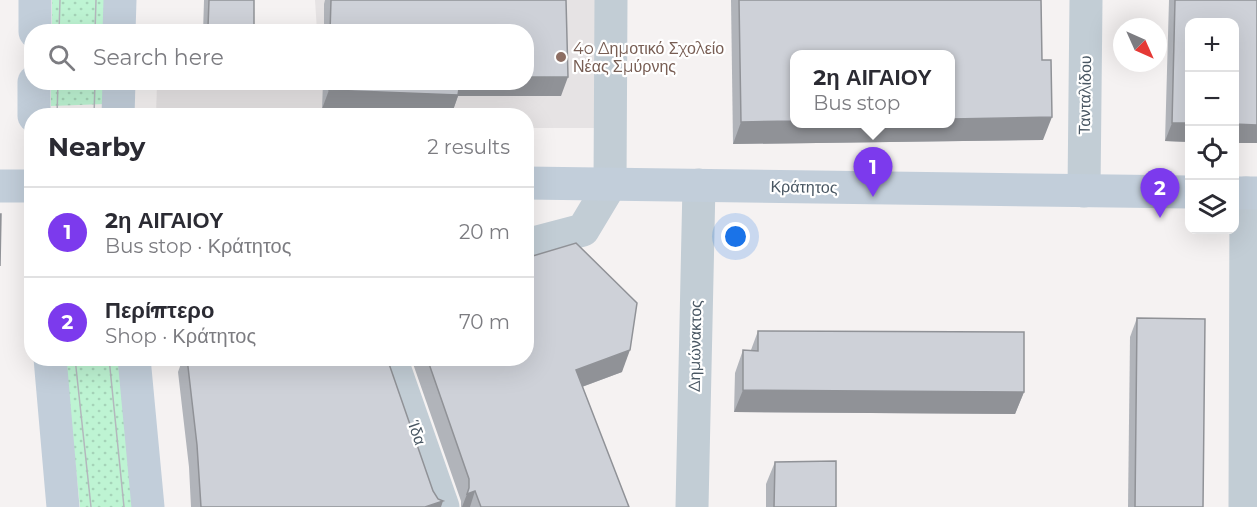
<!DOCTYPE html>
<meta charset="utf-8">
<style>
body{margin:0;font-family:Montserrat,sans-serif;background:#f2f2f3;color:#2b2b33}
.controls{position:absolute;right:18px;top:18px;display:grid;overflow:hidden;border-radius:12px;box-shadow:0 6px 24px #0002}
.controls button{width:54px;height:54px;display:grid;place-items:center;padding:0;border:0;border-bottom:2px solid #e1e1e2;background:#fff;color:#2b2b33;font:30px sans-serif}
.compass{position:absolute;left:1113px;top:18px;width:54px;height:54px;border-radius:50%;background:#fff;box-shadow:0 6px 24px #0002;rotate:135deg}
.you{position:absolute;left:736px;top:237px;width:21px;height:21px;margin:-15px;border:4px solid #fff;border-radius:50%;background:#1a73e8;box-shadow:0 0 0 9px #1a73e833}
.badge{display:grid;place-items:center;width:39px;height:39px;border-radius:50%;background:#7c3aed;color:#fff;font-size:20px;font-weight:700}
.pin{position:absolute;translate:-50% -50px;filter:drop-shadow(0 2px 3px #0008)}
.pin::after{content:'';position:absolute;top:32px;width:21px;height:18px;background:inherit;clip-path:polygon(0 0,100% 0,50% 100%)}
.popup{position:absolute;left:790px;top:50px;width:165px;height:78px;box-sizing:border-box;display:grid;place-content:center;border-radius:12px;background:#fff;filter:drop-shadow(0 2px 4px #0005);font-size:20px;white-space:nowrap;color:#7c7c81}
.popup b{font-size:22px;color:#2b2b33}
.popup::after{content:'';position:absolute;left:50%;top:100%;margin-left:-12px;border:12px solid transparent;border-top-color:#fff}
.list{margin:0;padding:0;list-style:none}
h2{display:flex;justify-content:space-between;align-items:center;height:78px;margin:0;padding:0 24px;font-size:26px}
h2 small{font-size:20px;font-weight:400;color:#7c7c81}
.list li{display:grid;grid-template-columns:39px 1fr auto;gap:18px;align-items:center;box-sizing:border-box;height:90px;padding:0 24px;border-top:2px solid #e1e1e2}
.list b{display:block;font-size:22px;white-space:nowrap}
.list p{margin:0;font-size:20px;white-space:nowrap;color:#7c7c81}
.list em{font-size:20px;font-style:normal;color:#7c7c81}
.icon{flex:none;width:33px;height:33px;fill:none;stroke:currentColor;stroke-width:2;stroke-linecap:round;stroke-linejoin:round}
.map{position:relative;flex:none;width:1257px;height:507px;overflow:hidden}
.search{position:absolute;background:#fff;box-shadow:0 6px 24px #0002;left:24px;top:24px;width:510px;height:66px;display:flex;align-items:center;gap:15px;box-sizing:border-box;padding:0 21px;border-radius:24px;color:#7c7c81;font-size:22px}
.panel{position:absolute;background:#fff;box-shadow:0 6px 24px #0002;left:24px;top:108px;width:510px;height:258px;border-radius:24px}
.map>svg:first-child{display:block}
.education{fill:#e6e3e4}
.grass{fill:url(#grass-dots)}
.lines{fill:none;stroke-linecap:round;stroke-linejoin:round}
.street{stroke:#c2cdd5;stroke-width:33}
.secondary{stroke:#c2ceda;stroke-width:33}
.tram{stroke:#b4b7bd;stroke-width:1.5}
.wall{fill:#b1b4ba}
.shaded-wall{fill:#909297}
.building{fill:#ced1d8;stroke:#909297;stroke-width:1.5}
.education-dot{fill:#8d6e63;stroke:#fff;stroke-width:2}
.labels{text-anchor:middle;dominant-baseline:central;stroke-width:4.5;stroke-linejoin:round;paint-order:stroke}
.education-label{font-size:16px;fill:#785e54;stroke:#fff;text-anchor:start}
.street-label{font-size:16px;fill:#485662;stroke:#fff}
</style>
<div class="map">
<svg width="1257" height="507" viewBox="0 0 1257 507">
<defs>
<pattern id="grass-dots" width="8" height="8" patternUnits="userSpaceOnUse" patternTransform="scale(1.5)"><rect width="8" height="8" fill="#bef4d3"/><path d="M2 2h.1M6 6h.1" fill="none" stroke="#a5d3b8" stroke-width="1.8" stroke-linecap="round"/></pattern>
</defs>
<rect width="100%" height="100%" fill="#f5f2f2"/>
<polygon class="education" points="315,0 596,0 596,128 527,128 526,116 156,116 157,83 526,82 526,32 317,31"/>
<g class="grass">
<polygon points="52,0 107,0 106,31 52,32"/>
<polygon points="51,83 106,83 105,104 51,106"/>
<polygon points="64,359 121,359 135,507 80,507"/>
</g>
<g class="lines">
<g class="street">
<polyline points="1084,191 1086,0"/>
<polyline points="526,245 583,230 610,185 611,0"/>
<polyline points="391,358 443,507"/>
<polyline points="692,507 699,185"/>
<polyline points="1245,507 1246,193"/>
</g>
<g class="secondary">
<polyline points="35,32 35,0"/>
<polyline points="119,32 120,0"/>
<polyline points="34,116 34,82"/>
<polyline points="118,116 119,82"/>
<polyline points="526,183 1190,192"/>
<polyline points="0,186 32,186"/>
<polyline points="1234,193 1257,193"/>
<polyline points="50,358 63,507"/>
<polyline points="134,358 148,507"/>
</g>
<g class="tram">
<polyline points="59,32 60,0"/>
<polyline points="95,32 96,0"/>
<polyline points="57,116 58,82"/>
<polyline points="94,116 95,82"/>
<polyline points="75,358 91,507"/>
<polyline points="109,358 124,507"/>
</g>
</g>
<g class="wall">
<polygon points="204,0 254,0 254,26 252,32 203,32"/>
<polygon points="325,0 566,0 561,96 458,96 452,113 322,109 323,82 526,82 526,32 324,32 324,4"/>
<polygon points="731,0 1041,0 1043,140 733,144"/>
<polygon points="1169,0 1257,0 1257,143 1234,143 1234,22 1190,22 1190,142 1165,141"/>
<polygon points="1137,318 1203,507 1128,507 1130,337"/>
<polygon points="758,331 1024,392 1015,414 734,412 735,373 743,350 751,350"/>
<polygon points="183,358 187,358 433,491 441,507 191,507 189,467 178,372"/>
<polygon points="411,358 526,358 622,372 582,387 629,507 461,507 461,501"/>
<polygon points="775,462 836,507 766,507 766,484"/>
</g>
<g class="shaded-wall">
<polygon points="254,26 252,32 206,32 208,27"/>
<polygon points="526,77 568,77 561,96 458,96 452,113 322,109 329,90 458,82 526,82"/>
<polygon points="1052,117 1043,140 733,144 741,122 795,121 795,123 951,123 951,119"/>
<polygon points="1172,123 1190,123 1190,142 1165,141"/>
<polygon points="1234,124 1257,125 1257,143 1234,143"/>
<polygon points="630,350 622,372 568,392 576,370"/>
<polygon points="743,390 1024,392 1015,414 734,412"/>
<polygon points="475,491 470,507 462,507 467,494"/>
<polygon points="443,501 441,507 425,507"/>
</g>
<g class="building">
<polygon points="209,0 254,0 254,26 208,27"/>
<polygon points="331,0 566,0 568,77 526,77 526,32 330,32"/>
<polygon points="739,0 1041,0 1042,60 1051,60 1052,117 951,119 951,54 795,54 795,121 741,122"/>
<polygon points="1175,0 1257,0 1257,125 1234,124 1234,22 1190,22 1190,123 1172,123"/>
<polygon points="329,82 460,82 458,95 329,90"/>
<polygon points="0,214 1,214 0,266"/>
<polygon points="576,243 637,303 630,350 576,370 629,507 481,507 475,491 467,494 469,488 469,479 427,358 526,358 526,258"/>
<polygon points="1137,318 1205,319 1203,507 1135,507"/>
<polygon points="758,331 1024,332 1024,392 743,390 743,350 758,351"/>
<polygon points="187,358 387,358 433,491 438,499 443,501 425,507 201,507 197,445"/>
<polygon points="836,461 836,507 774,507 775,462"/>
</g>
<circle class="education-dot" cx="561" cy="57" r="6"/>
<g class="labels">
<g class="education-label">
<text x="573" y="48">4o Δημοτικό Σχολείο<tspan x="573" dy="18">Νέας Σμύρνης</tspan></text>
</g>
<g class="street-label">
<text transform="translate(1085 95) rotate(-89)">Τανταλίδου</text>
<text transform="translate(804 187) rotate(1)">Κράτητος</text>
<text transform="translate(695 346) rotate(-89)">Δημώνακτος</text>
<text transform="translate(417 433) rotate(71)">Ίδα</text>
</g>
</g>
</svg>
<div class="controls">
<button>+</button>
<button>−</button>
<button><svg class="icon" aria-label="locate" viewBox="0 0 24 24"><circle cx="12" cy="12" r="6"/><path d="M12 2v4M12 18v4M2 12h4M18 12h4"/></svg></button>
<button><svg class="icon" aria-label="layers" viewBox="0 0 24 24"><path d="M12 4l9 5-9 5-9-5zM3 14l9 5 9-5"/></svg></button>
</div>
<svg class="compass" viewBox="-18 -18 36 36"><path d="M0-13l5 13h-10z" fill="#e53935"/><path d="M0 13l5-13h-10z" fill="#7c7c81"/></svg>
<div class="you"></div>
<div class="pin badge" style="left:873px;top:197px">1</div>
<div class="popup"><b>2η ΑΙΓΑΙΟΥ</b>Bus stop</div>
<div class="pin badge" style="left:1160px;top:218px">2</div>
<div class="search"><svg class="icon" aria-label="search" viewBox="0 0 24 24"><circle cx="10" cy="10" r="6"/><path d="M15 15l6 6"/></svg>Search here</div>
<section class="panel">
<h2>Nearby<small>2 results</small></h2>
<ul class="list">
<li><span class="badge">1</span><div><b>2η ΑΙΓΑΙΟΥ</b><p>Bus stop · Κράτητος</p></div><em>20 m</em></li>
<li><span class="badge">2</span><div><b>Περίπτερο</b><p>Shop · Κράτητος</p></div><em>70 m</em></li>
</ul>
</section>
</div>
